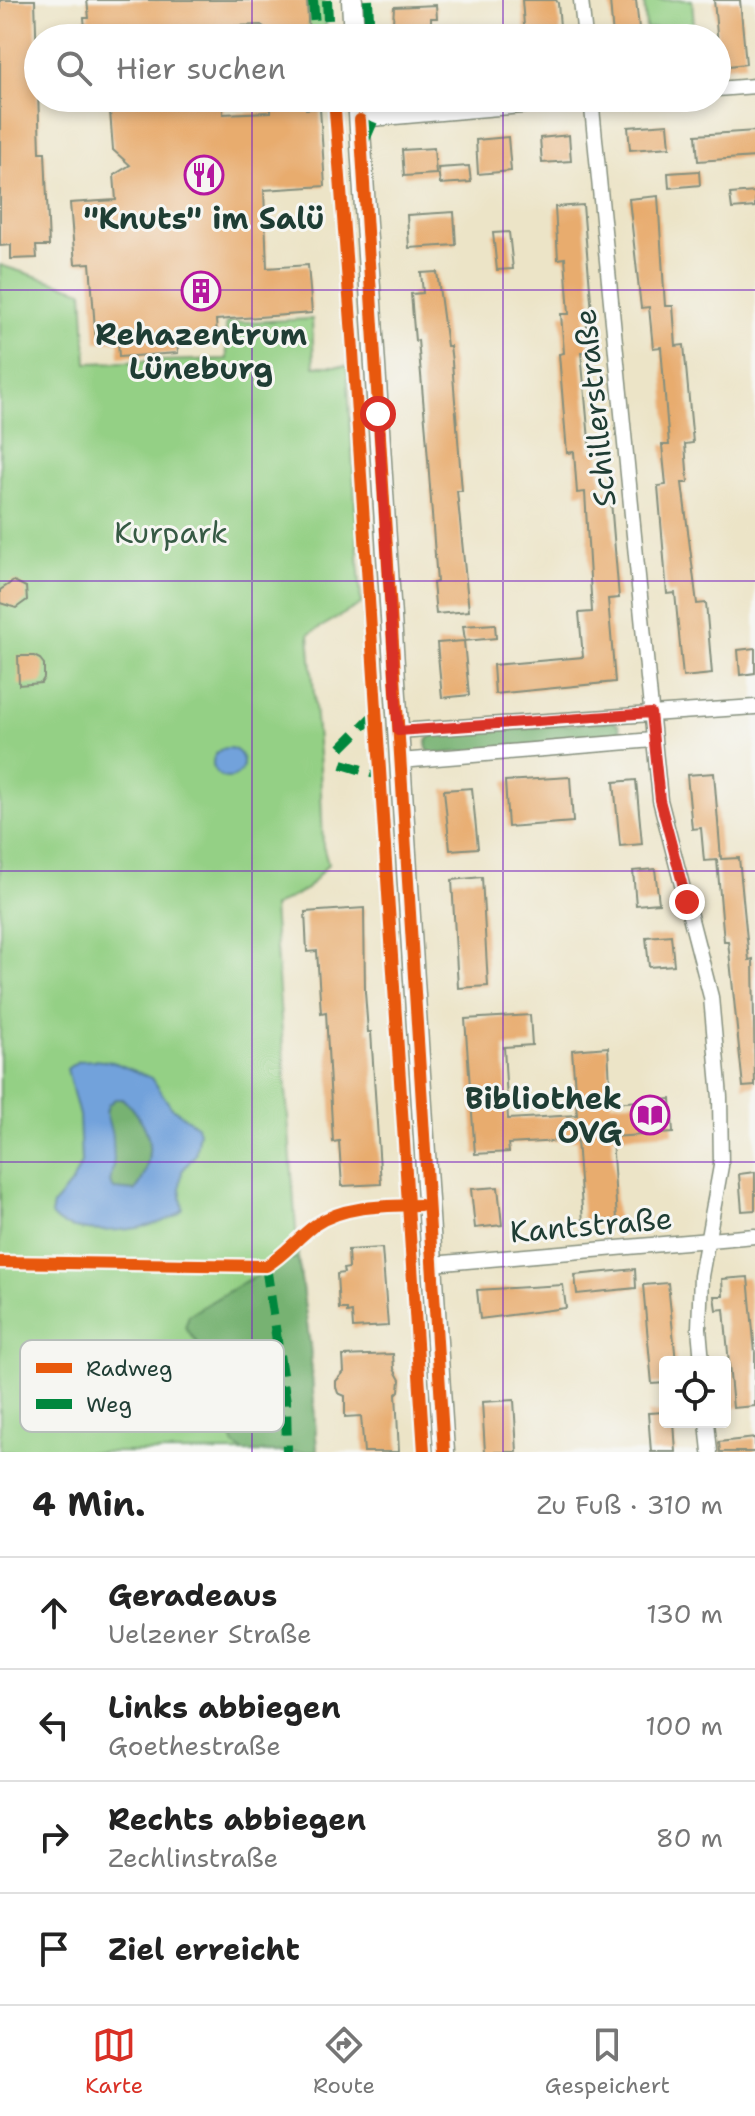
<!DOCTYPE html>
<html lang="de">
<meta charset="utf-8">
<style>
body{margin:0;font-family:"Shantell Sans",sans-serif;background:#f6f6f6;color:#222}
.controls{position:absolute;right:24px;bottom:24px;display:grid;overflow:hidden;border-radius:8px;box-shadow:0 4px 12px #0003}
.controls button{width:72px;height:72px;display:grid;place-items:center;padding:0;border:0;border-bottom:2px solid #e0e0e0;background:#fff;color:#222;font:40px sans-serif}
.stop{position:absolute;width:24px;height:24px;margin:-18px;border:6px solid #d93025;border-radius:50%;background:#fff}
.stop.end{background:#d93025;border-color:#fff;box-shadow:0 2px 8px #0008}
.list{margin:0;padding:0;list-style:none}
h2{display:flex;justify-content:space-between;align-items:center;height:104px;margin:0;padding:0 32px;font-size:34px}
h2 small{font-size:26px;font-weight:400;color:#767676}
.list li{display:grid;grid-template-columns:52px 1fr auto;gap:24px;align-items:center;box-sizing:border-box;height:112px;padding:0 32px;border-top:2px solid #e0e0e0}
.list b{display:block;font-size:30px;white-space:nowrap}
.list p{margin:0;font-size:26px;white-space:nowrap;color:#767676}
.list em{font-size:26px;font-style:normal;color:#767676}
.icon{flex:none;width:44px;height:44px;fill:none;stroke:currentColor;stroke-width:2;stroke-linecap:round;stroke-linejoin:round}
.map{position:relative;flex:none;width:755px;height:1452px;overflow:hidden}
.search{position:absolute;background:#fff;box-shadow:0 4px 12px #0003;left:24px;right:24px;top:24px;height:88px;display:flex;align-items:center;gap:20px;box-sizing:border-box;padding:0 28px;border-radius:44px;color:#767676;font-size:30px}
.sheet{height:552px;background:#fff}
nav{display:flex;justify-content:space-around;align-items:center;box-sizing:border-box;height:112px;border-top:2px solid #e0e0e0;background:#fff;font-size:22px;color:#767676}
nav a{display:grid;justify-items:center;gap:4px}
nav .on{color:#d93025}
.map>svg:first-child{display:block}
.green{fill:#94d085;stroke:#5a865c;stroke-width:2}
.forest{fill:#77b272;stroke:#4b7853;stroke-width:2}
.water{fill:#72a2db;stroke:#487088;stroke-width:2;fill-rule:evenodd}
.building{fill:#e8ac6e}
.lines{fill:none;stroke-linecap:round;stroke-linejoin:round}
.street-casing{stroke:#86907e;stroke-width:17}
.secondary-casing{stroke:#86907e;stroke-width:23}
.street{stroke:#fff;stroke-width:14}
.secondary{stroke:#fff;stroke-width:20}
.quiet{stroke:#00873e;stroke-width:10;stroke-dasharray:20 10;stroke-linecap:butt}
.cycleway-casing{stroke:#f6f6f2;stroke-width:17}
.cycleway{stroke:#e8590c;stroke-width:12}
.route{stroke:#d93025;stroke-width:10}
.grid{fill:none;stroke:#7b2cbf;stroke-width:2;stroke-opacity:0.55}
.labels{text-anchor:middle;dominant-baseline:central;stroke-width:6;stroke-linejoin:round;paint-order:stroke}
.poi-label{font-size:30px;font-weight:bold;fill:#1f3d34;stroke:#f6f6f2}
.street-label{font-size:30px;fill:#1f3d34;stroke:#f6f6f2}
.park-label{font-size:30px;fill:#365a44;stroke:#f6f6f2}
.key{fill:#f6f6f2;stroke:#b6beb9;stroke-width:2}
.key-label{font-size:22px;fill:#1f3d34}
</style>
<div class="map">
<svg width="755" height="1452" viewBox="0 0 755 1452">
<rect width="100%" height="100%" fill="#f6f6f2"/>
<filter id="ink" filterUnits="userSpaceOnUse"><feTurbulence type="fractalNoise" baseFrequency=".0125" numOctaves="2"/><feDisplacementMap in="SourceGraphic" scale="16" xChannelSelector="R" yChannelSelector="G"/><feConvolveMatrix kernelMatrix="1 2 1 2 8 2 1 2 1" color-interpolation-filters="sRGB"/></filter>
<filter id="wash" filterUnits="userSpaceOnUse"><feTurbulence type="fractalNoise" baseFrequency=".006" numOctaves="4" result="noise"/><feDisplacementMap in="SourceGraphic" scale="32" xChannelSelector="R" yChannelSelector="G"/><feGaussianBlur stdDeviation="1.8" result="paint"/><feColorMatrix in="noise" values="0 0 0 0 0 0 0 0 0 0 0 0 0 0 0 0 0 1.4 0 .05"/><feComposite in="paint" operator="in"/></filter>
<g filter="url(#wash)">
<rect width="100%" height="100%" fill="#ece4c7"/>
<g class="green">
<polygon points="305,0 324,0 327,38 309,38 307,1"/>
<polygon points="644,0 692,0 694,25 646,29"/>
<polygon points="0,265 83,291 87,363 227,359 226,323 312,319 314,366 347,366 361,604 309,634 320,766 323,846 328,864 307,889 273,907 298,1258 310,1346 317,1452 0,1452"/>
</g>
<g class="forest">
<polygon points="612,721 619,725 621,735 618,739 435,754 428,751 426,745 428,739 434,735"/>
<path d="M115,1099H123C145,1120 155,1138 146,1169C143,1178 141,1185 134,1191L114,1189L110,1183L106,1113L108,1105Z"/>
<polygon points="298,1258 310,1346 317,1452 245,1452 234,1445 219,1407 215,1365 185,1327 189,1315 246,1281 291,1259"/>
</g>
<g class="water">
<circle cx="228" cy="763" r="15"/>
<path d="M93,1060L113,1062L152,1078L171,1107L197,1126L199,1132L195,1155L182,1171L180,1187L183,1209C167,1232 66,1241 51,1215L53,1205L72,1183L81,1163L79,1116L67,1069L78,1061ZM115,1099H123C145,1120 155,1139 146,1169C143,1178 141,1185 134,1191L114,1189L110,1183L114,1160L113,1139L106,1113L108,1105Z"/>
</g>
<g id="blocks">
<g class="building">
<polygon points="0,0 35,0 40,152 45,152 49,246 36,246 37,258 11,259 11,245 0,246"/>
<polygon points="87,0 307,0 309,38 276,38 276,35 261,25 234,26 234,30 219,31 219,36 86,38 84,18 89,18"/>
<polygon points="522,0 556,0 558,3 561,38 525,38"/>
<polygon points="610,0 636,0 640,38 613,38"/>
<polygon points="714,0 740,0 746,64 720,67"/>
<polygon points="436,5 437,18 431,18 431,38 392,38 394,7"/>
<polygon points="109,98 223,98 223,114 271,112 271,98 305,98 306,109 320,108 325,186 264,190 267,268 308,265 312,313 216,320 217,334 177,337 178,353 119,357 118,341 96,342 90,263 75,264 70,203 116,200 114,175 130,165 113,150"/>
<polygon points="668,124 670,147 630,150 628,127"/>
<polygon points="755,131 755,157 698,161 696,135"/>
<polygon points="569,135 571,161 542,163 540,138"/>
<polygon points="508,137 511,171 478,174 476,140"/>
<polygon points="434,148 436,174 404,176 402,150"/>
<polygon points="469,166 471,182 440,184 438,168"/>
<polygon points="699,171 700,185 669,188 668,173"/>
<polygon points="755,192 755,207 732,209 730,194"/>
<polygon points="658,196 665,306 673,306 676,346 684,345 693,443 685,444 688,483 682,483 697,604 706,603 712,674 683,677 675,593 667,594 658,486 666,485 662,445 669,445 661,347 653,348 649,307 641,308 629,199"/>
<polygon points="583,205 592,312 586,313 589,352 581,352 590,451 598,450 602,490 610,489 619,598 608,599 615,682 495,694 493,665 583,657 579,613 592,612 585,492 577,493 574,452 567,453 559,354 564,353 561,314 569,314 565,258 558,259 555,207"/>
<polygon points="454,212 456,245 409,248 407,215"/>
<polygon points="509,232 513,269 497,270 493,233"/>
<polygon points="437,272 447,346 450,346 452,362 462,491 457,491 469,611 436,614 433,583 437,582 426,433 418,340 415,341 411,294 423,293 421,273"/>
<polygon points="14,581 26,587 27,600 16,608 0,603 0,590"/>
<polygon points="495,624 496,638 465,641 463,626"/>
<polygon points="464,641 469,695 442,698 437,643"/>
<polygon points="755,648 755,673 740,675 738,650"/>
<polygon points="18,656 34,656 40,659 44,664 44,678 41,683 19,685"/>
<polygon points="714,773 721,859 739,858 749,960 753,959 755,1086 743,1087 728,941 724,941 717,860 704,861 701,828 692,829 687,775"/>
<polygon points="570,777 573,822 508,827 505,781"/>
<polygon points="636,780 642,844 620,846 614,782"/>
<polygon points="472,788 478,848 450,850 444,790"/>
<polygon points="655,869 659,903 636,905 633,871"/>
<polygon points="482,877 488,986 458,988 452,880"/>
<polygon points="364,908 365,992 368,1032 371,1032 381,1184 342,1186 339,1141 333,1142 326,1012 321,1013 317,951 307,952 305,912"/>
<polygon points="671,935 674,965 649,967 646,937"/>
<polygon points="530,1015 532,1045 504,1047 508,1119 577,1115 572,1050 608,1047 611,1103 671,1099 673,1133 612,1137 617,1220 583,1222 577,1140 508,1144 509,1152 475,1154 465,1019"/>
<polygon points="755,1172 755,1210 742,1211 739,1174"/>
<polygon points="498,1187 502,1225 475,1228 471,1189"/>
<polygon points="382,1248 388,1326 353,1328 352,1312 347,1313 347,1309 339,1309 337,1274 344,1273 343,1269 349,1268 348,1250"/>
<polygon points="635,1269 636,1288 577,1294 575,1275"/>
<polygon points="748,1277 755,1353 755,1406 733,1408 724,1309 716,1310 714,1296 723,1296 722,1279"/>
<polygon points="668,1283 676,1362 665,1362 665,1383 652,1384 643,1285"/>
<polygon points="563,1285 566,1308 480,1319 477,1290"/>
<polygon points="393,1354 394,1369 400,1380 399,1391 396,1394 399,1452 364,1452 361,1416 345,1417 345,1396 338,1393 336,1387 336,1381 344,1372 343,1356"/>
<polygon points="514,1400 517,1452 485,1452 482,1402"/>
<polygon points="665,1412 665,1422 674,1422 676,1452 651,1452 648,1413"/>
<polygon points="755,1438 755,1452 720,1452 719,1442"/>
</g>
</g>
</g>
<g filter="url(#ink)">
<use href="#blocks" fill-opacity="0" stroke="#86907e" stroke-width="2"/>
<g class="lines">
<g class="street-casing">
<g id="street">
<polyline points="581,0 585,38"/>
<polyline points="717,89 755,86"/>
<polyline points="591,98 660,800 711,997 720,1097 721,1166 701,1276 699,1328 702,1362"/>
<polyline points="360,120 615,98"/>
<polyline points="398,731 755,707"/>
<polyline points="400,761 653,740"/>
<polyline points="432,1264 755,1236"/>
<polyline points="707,1422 710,1452"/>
</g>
</g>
<g class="secondary-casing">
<g id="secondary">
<polyline points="352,0 354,38"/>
<polyline points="358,98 444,1452"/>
</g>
</g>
<use href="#street" class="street"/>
<use href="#secondary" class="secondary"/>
<g class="quiet">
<polyline points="313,0 316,38"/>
<polyline points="327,0 329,38"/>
<polyline points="368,0 370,38"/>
<polyline points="365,140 374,119 373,98"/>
<polyline points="341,748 377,712"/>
<polyline points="342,764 385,777"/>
<polyline points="266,1266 286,1402 287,1452"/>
</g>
<g class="cycleway-casing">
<g id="cycleway">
<polyline points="334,98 352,336 424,1452"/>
<polyline points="360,120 444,1452"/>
<path d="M0,1262L266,1266C285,1255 297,1238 315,1225C344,1205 386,1206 420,1205"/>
</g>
</g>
<use href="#cycleway" class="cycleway"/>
</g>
</g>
<g class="lines" filter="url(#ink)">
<polyline class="route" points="378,414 398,731 651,713 660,800 687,902"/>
</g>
<path class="grid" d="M252,0V38M503,0V38M252,98V1452M503,98V1452M0,290H755M0,581H755M0,871H755M0,1162H755"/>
<defs>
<g id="restaurant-ring" transform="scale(2)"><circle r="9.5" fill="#f6f6f2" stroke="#b5179e" stroke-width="1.5"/><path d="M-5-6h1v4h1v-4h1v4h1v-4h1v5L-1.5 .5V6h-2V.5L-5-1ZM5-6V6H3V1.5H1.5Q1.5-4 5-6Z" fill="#b5179e"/></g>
<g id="building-ring" transform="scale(2)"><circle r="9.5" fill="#f6f6f2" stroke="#b5179e" stroke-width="1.5"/><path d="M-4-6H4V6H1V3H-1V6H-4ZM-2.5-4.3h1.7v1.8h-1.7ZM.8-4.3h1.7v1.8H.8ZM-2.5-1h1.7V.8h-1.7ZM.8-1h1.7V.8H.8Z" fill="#b5179e"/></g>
<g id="library-ring" transform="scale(2)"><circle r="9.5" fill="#f6f6f2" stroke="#b5179e" stroke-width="1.5"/><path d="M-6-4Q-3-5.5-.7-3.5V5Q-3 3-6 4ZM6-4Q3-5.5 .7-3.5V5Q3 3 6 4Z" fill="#b5179e"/></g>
</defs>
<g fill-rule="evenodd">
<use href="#restaurant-ring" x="204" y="175"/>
<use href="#building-ring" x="201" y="291"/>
<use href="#library-ring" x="650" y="1115"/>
</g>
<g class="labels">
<g class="poi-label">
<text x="204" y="218">"Knuts" im Salü</text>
<text x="201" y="334">Rehazentrum<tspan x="201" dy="34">Lüneburg</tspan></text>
<text x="622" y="1098" text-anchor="end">Bibliothek<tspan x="622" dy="34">OVG</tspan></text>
</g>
<g class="street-label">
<text transform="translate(595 408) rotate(-96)">Schillerstraße</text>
<text transform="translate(591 1225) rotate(-5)">Kantstraße</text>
</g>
<g class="park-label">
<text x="171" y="532">Kurpark</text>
</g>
</g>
<rect x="20" y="1340" width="264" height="92" rx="12" class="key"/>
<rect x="36" y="1363" width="36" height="10" fill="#e8590c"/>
<rect x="36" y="1399" width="36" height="10" fill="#00873e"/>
<g class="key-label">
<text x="86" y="1376">Radweg</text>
<text x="86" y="1412">Weg</text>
</g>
</svg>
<div class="controls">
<button><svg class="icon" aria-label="locate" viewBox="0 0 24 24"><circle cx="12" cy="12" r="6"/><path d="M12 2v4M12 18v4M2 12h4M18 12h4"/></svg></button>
</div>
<div class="stop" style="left:378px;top:414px"></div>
<div class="stop end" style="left:687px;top:902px"></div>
<div class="search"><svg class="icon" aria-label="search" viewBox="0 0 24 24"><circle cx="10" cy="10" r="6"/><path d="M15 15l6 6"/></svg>Hier suchen</div>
</div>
<section class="sheet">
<h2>4 Min.<small>Zu Fuß · 310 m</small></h2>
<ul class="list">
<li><svg class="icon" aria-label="ahead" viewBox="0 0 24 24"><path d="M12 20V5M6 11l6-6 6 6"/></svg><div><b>Geradeaus</b><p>Uelzener Straße</p></div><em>130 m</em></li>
<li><svg class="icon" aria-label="left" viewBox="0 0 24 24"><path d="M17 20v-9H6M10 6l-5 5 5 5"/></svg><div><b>Links abbiegen</b><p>Goethestraße</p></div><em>100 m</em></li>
<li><svg class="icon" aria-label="right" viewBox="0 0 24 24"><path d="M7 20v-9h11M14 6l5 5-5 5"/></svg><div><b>Rechts abbiegen</b><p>Zechlinstraße</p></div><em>80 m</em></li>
<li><svg class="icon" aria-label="arrive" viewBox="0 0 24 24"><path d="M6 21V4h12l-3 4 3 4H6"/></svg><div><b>Ziel erreicht</b></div></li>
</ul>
</section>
<nav>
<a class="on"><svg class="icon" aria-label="map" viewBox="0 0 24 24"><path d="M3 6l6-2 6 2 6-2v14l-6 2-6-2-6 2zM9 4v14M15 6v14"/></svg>Karte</a>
<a><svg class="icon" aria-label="directions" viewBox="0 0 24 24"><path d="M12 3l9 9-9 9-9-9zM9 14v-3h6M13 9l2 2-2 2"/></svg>Route</a>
<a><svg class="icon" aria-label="saved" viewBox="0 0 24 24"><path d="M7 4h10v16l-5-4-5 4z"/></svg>Gespeichert</a>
</nav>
